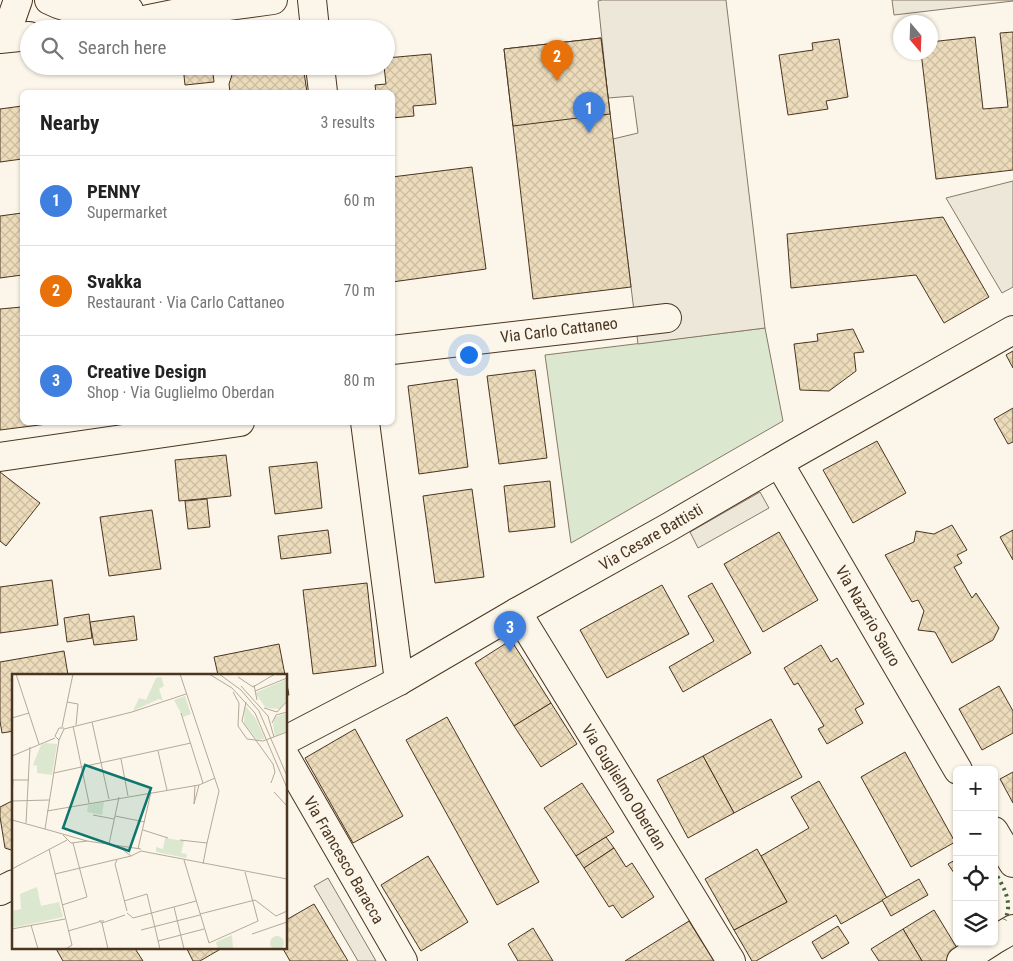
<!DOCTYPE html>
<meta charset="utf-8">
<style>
body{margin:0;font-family:"Roboto Condensed",sans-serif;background:#f6f6f6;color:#222}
.controls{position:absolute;right:15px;bottom:15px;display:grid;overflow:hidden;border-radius:8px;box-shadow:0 1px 4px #0004}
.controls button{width:45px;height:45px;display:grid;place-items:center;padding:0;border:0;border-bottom:1px solid #e0e0e0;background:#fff;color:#222;font:25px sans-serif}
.compass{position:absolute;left:893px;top:15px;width:45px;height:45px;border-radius:50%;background:#fff;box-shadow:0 1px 4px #0004;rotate:161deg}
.you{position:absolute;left:468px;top:354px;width:18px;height:18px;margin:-12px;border:4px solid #fff;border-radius:50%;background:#1a73e8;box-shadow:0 0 0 8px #1a73e833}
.badge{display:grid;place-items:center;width:32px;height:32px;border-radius:50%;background:#b45309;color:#fff;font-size:16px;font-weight:700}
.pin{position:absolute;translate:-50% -41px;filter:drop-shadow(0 1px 2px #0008)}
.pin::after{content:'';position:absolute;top:26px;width:18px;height:15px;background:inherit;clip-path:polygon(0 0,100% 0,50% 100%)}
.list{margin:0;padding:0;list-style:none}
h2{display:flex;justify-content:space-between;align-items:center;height:65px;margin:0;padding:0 20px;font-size:21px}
h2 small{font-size:16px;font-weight:400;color:#767676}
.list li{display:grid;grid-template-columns:32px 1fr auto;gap:15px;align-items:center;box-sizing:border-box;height:90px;padding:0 20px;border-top:1px solid #e0e0e0}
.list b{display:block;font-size:19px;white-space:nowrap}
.list p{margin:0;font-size:16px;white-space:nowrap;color:#767676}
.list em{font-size:16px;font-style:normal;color:#767676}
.icon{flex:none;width:28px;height:28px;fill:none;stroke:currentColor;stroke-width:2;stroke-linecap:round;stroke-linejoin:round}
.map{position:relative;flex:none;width:1013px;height:961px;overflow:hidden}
.search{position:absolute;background:#fff;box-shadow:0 1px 4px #0004;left:20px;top:20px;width:375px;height:55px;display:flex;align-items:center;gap:12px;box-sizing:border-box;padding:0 18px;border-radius:28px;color:#767676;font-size:19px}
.panel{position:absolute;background:#fff;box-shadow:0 1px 4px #0004;left:20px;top:90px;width:375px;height:335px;border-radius:8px}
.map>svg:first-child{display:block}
.park{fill:#dce7d0;stroke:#887966}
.parking{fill:#ede7d9;stroke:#887966}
.building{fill:url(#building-cross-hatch);stroke:#4a3520}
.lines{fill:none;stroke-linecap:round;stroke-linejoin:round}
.minor-casing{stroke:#4a3520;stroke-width:30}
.major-casing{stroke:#4a3520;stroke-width:30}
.minor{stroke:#fbf6e9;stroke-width:28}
.major{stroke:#fbf6e9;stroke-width:28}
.hedge{stroke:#436837;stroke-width:4;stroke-dasharray:2.5 4;stroke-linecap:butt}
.labels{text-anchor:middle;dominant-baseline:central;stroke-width:4;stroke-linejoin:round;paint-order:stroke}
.street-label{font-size:16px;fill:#4a3520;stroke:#fbf6e9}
.inset-road{fill:none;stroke:#b4a999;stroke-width:1}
.view{fill:#0f766e;fill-opacity:0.15;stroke:#0f766e;stroke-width:2.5}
.inset-edge{fill:none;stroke:#4a3520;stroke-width:2.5}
</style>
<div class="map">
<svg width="1013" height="961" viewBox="0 0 1013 961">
<defs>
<pattern id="building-cross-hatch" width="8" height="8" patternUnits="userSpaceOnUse" patternTransform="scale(1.25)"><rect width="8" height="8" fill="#ecdcbc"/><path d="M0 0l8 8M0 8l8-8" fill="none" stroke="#ccbda1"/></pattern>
</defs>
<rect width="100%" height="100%" fill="#fbf6e9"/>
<polygon class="park" points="765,328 783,421 571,543 545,355"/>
<g class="parking">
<polygon points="602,0 726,0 765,328 638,344 613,139 638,133 633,96 608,98 598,1"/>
<polygon points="892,0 1013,0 1013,1 894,15"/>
<polygon points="1013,181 1013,287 1002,293 946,198"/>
<polygon points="760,492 769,508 698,548 690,532"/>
<polygon points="328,878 376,961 358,961 314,886"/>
</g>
<g class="building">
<polygon points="1013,32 1013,170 936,179 921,52 930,52 930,42 975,37 983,109 1008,107 1000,33"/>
<polygon points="601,38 631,287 533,299 504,49"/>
<polygon points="601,38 610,114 513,126 504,49"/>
<polygon points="839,39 848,97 826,101 828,109 788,115 779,55 813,50 812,43"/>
<polygon points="431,54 436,104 413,106 414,116 392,118 392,92 376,92 375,85 386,84 384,66 386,66 386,58"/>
<polygon points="183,66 212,66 214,82 185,85"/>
<polygon points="235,66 303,66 307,92 230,92 229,84"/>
<polygon points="22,106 22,159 0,162 0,109"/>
<polygon points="472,167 486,269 392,282 392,177"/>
<polygon points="22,213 22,275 0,278 0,216"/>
<polygon points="943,217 989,297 944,323 916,275 791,288 787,234"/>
<polygon points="22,307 22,422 63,422 0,430 0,309"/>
<polygon points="853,329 864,352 854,353 856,371 829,391 800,390 794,344 818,341 817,334"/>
<polygon points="1013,351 1013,368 1006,355"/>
<polygon points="535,370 547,458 499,464 487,376"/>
<polygon points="457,379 468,467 419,474 408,386"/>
<polygon points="1013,408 1013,442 1008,444 994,419"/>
<polygon points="877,441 906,493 853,523 823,470"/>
<polygon points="226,455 231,496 179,501 175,460"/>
<polygon points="317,462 322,508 275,514 269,467"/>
<polygon points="0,472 40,503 6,546 0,541"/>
<polygon points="550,481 555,527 509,532 504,486"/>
<polygon points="472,489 484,577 435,583 423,496"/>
<polygon points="207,499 210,527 188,529 185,501"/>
<polygon points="152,510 161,569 109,576 100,517"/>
<polygon points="952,525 967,550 957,555 962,563 954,567 972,598 976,593 999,628 993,640 952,663 935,632 918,630 924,611 918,600 912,602 885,555 914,542 916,531 934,534"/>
<polygon points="328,530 331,553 281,559 278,536"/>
<polygon points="1013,530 1013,560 1000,537"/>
<polygon points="779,532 818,600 763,632 724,564"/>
<polygon points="52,580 58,625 0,633 0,587"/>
<polygon points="367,583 376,666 313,674 303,590"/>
<polygon points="712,583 751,653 683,692 669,667 714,641 688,596"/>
<polygon points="662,585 689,634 607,678 580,630"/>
<polygon points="89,614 92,638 67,642 64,618"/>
<polygon points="134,616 137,640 94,645 90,622"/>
<polygon points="511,640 551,703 514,726 475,663"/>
<polygon points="279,644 285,675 218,675 214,657"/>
<polygon points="821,645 831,662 837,658 864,704 855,709 863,723 827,744 818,729 824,726 798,683 794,685 784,668"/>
<polygon points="64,651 68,675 14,675 14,731 2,733 0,721 0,662"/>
<polygon points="286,679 289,695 286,695"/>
<polygon points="999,686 1013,711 1013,733 982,750 959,709"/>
<polygon points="551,703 577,744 541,767 514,726"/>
<polygon points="447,717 539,882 497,905 406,740"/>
<polygon points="771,719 802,777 734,813 703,756"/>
<polygon points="355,729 403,816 353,843 305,758"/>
<polygon points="905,752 955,842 911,867 861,777"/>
<polygon points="703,756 734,813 688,838 657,780"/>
<polygon points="1013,772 1013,803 1000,779"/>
<polygon points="819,781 887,898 841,924 836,915 756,961 752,961 734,930 787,902 761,856 809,828 791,797"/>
<polygon points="582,783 614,832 576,856 544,808"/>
<polygon points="14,800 14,851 5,848 0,817 0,807"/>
<polygon points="606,837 614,848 584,868 576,856"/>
<polygon points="614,848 626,867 632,863 654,897 622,918 613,905 609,907 584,868"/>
<polygon points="757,849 787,902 734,930 705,879"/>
<polygon points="428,856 468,922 421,951 381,885"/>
<polygon points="957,859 957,876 956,876 948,864"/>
<polygon points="919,879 928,895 891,916 882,900"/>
<polygon points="314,904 348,961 290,961 282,947 286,947 286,920"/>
<polygon points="934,910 960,953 946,961 922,961 903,929"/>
<polygon points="689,921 714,961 625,961"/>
<polygon points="838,926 849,943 822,959 812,942"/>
<polygon points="533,928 553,961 518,961 508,944"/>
<polygon points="903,929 922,961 879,961 871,949"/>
<polygon points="55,947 134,947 143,961 63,961"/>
<polygon points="186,947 224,947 200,961 193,961"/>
</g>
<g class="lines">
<g class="minor-casing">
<g id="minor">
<polyline points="312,0 315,29"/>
<polyline points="320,66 323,92"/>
<polyline points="392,350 667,318"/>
<polyline points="365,422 399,681"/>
<polyline points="0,457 240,422"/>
<polyline points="779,463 958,770"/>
<polyline points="517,612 731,961"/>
<polyline points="286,740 399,681 517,612 669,527 794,454 1013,330"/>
<polyline points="286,758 403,961"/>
<polyline points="994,831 1013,863"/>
<polyline points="0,891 14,884"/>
<polyline points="994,940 1013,929"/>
<polyline points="961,961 991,942"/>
</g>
</g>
<g class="major-casing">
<g id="major">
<path d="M49,0C74,13 101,12 129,10"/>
<polyline points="100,29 183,12 273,0"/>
<polyline points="0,32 11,20 18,0"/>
<polyline points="0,39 29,36"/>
</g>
</g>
<use href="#minor" class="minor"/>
<use href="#major" class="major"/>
<path class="hedge" d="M994,871C1004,887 1013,902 1005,920"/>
</g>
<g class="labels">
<g class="street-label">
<text transform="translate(559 330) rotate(-7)">Via Carlo Cattaneo</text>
<text transform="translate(651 537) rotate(-30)">Via Cesare Battisti</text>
<text transform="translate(868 616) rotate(60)">Via Nazario Sauro</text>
<text transform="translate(624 787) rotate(58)">Via Guglielmo Oberdan</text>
<text transform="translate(344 860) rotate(60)">Via Francesco Baracca</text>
</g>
</g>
<g transform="translate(12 674)">
<rect width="275" height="275" fill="#fbf6e9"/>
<path d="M275,5V25L268,35L254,34L243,19ZM173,22L179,40L171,43L162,26ZM233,31L244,45L253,65L245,66L232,49ZM275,39V57L263,62L261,51L263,43ZM153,164L172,167L169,179L175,180L174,184L144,178V173L151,175ZM25,213L29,232L47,228L51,243L0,254V237L9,235L8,220Z" fill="#dce7d0"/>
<path d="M149,3L152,12L147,15L151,27L147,25L121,37L127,24L134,26L144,4ZM34,69L45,70L40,101L25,99V92L21,91L29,71ZM92,128L90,141L75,138L76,131Z" fill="#dce7d0"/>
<path d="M220,261L221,275H206L204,268ZM258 269a7 7 0 1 1 14 0a7 7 0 1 1-14 0Z" fill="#dce7d0"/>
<path class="inset-road" d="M4,0L27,70M168,0L207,117L195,169L168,166M197,0L220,14L243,39L275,114M207,0L229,16L247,37L275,102M226,3L241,13L263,0M242,11L245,26M229,12L256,42L262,63M243,17L275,4M221,18L227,29L226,52L235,65L251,67L275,58M55,28L66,30L64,51M234,28L230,47L261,90L263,98L259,109M252,34L265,38L275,27M169,39L191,109M0,44L17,39M80,48L97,125M260,49L264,41L275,38M61,52L77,129M50,53L61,0M52,55L120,38L174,20M52,55L47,66L33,155L75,167M47,66L43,62L47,54H52M146,77L155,116M0,82L43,64M109,85L116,122M42,99L179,69M183,111L182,130L187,111M262,118L275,132M0,126L1,106H17M0,127L37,126M35,137L187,111L203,104M81,141L102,145M103,142L133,148M0,146L33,155M14,149L18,73M131,156L156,164M51,161L59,169L75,167L129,175M97,170L107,123M106,172L119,182L129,177L275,205M37,175L60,271L54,275M126,175L139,118M105,186L103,190L115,237M172,186L197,269L246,247L233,198M191,190L195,169M0,195L55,166M43,200L119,182M112,227L135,220L148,275M50,231L75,223L61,169M162,233L172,275M115,239L121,244L184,227M188,240L243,226L264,242L275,237M92,247H87L90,249L113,241M90,249L96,275M19,251L26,275M0,255L53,245M129,256L188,241M56,257L87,248M240,260L275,248M146,267L192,255"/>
<path class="view" d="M73,91L139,114L117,177L51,154Z"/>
<rect width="275" height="275" class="inset-edge"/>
</g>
</svg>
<div class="controls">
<button>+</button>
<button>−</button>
<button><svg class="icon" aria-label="locate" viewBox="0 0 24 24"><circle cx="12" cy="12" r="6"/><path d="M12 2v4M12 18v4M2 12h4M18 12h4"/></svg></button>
<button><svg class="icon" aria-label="layers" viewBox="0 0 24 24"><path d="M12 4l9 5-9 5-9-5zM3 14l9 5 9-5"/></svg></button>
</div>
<svg class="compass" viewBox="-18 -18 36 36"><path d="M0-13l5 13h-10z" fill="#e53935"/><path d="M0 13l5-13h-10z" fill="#767676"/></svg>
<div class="you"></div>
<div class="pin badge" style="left:589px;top:133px;background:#3f7fe0">1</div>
<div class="pin badge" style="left:557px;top:81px;background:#e8710a">2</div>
<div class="pin badge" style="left:510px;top:652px;background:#3f7fe0">3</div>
<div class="search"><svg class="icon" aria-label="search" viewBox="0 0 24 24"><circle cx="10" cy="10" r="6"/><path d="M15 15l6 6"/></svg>Search here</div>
<section class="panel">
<h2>Nearby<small>3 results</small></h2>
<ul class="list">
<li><span class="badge" style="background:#3f7fe0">1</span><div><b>PENNY</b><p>Supermarket</p></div><em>60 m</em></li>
<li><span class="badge" style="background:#e8710a">2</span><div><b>Svakka</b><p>Restaurant · Via Carlo Cattaneo</p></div><em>70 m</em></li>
<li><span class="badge" style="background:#3f7fe0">3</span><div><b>Creative Design</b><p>Shop · Via Guglielmo Oberdan</p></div><em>80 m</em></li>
</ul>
</section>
</div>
